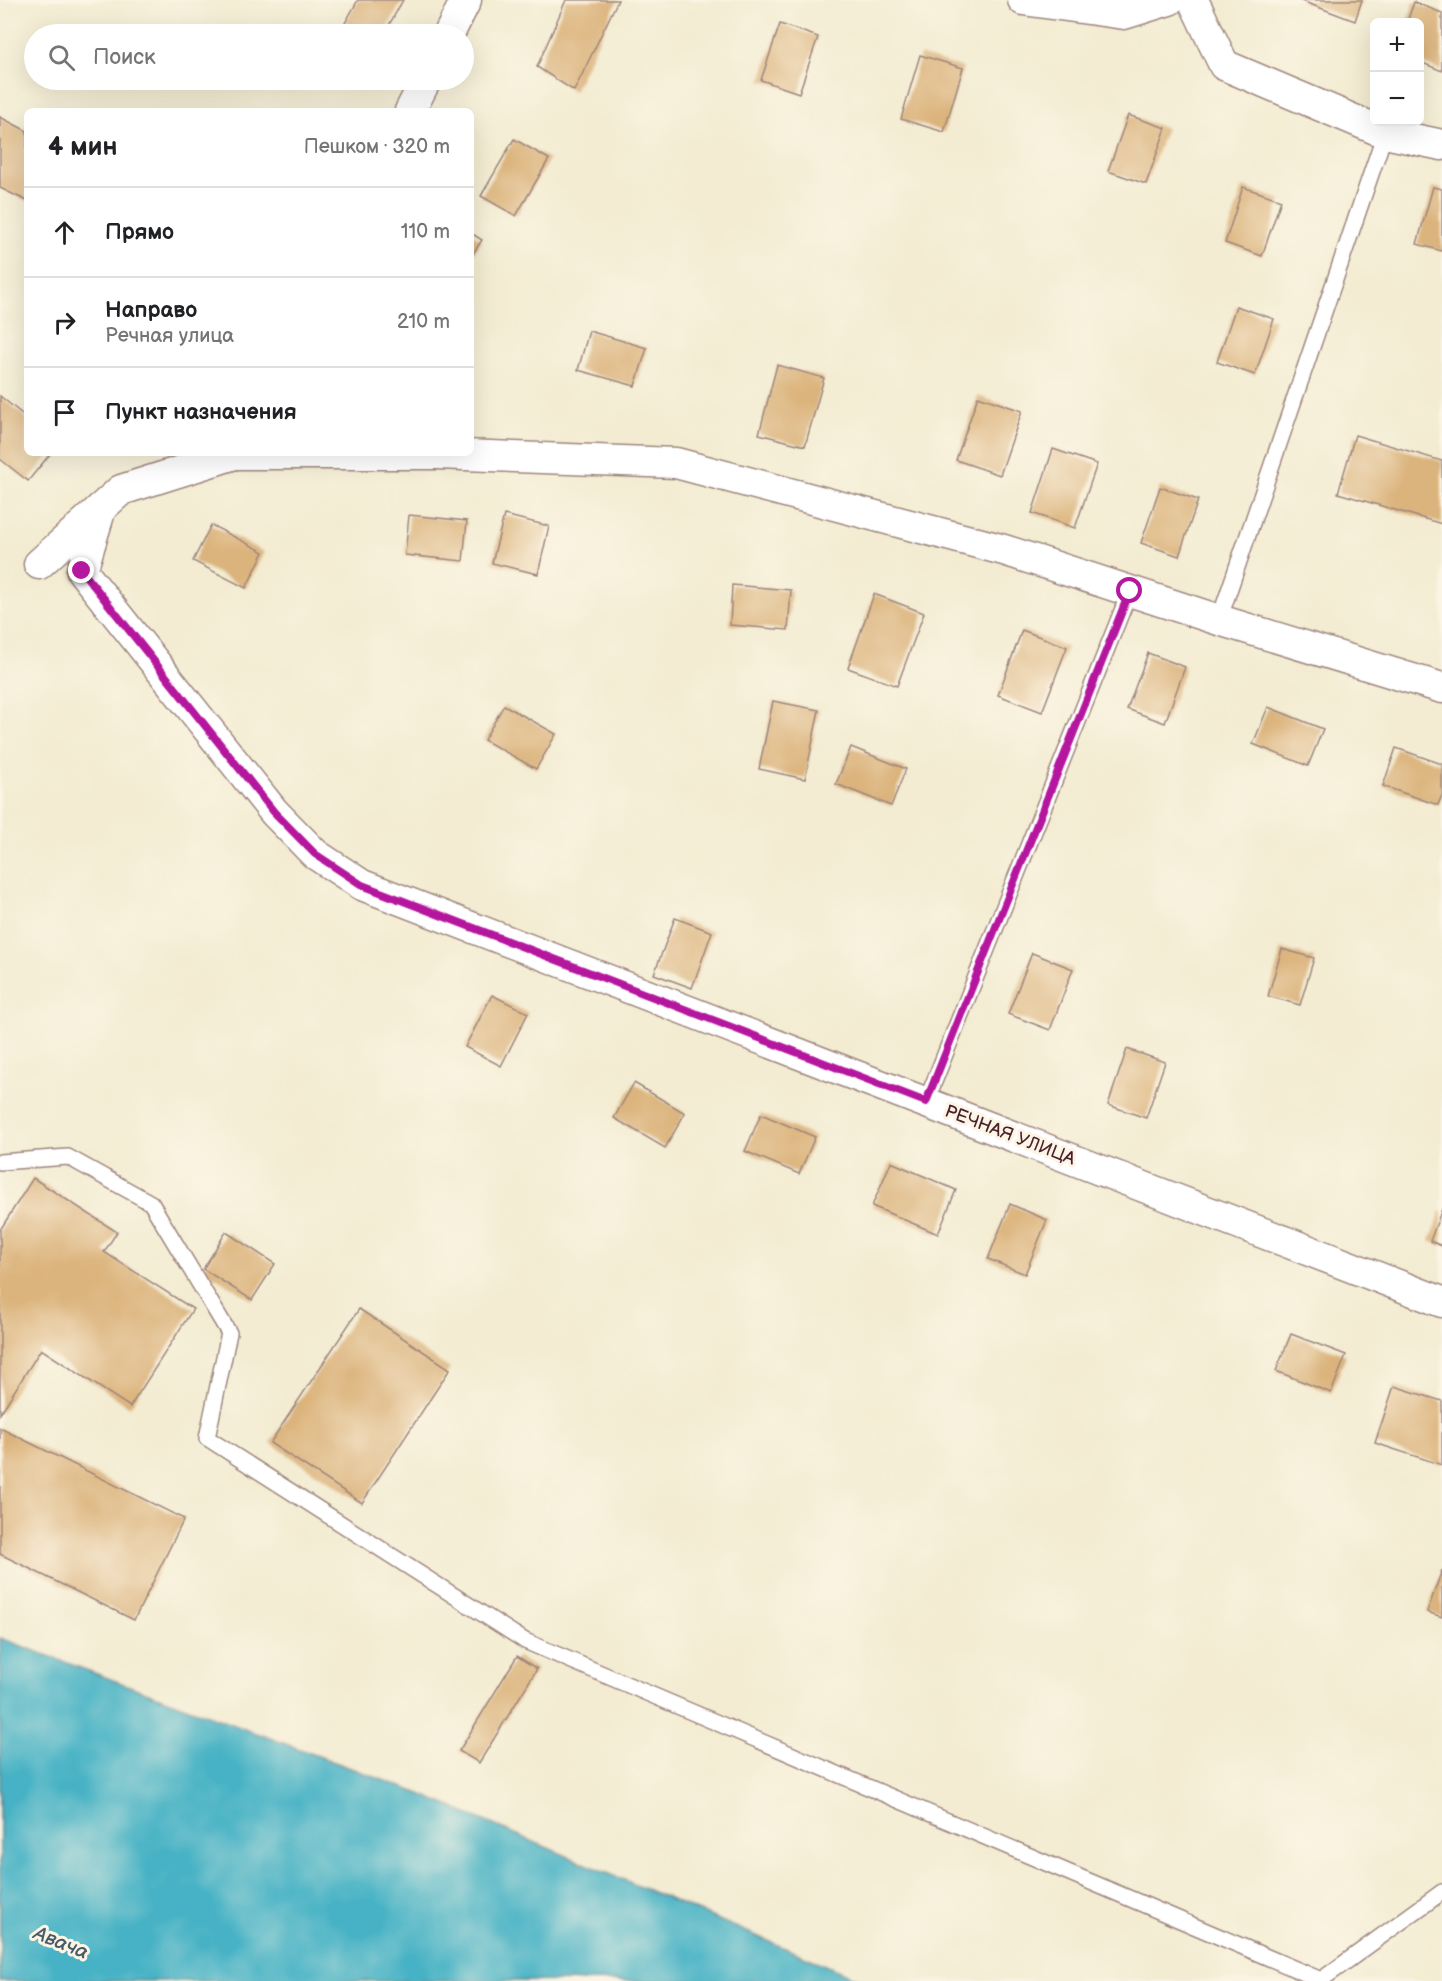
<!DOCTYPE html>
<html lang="ru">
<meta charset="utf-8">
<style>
body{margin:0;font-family:"Balsamiq Sans",sans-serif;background:#f2f2f2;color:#202124}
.controls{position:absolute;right:18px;top:18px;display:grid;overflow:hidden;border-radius:9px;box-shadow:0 6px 24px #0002}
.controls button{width:54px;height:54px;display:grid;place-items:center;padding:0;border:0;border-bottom:2px solid #e0e0e0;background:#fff;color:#202124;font:30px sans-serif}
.stop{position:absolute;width:18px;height:18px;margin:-14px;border:4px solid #b5179e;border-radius:50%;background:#fff}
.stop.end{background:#b5179e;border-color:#fff;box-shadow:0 2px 6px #0008}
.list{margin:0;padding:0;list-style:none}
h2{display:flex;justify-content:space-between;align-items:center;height:78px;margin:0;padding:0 24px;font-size:26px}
h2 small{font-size:20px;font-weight:400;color:#757577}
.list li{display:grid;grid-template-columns:39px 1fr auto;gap:18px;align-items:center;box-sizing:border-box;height:90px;padding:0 24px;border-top:2px solid #e0e0e0}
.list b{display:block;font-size:22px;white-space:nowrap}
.list p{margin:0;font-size:20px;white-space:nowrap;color:#757577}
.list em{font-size:20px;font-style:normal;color:#757577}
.icon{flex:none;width:33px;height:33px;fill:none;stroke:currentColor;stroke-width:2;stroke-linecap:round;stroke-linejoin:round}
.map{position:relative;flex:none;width:1442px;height:1981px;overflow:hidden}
.search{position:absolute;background:#fff;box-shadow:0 6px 24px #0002;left:24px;top:24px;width:450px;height:66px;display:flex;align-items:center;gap:15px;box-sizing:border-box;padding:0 21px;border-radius:33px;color:#757577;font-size:22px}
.panel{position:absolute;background:#fff;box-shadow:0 6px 24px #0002;left:24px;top:108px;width:450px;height:348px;border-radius:9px}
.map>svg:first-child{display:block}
.water{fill:#47b2c5;stroke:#486878;stroke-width:1.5}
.building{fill:#dbb37c}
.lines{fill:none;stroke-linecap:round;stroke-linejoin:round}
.lane-casing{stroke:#9e867e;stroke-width:18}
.street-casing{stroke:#9e867e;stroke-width:33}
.lane{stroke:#fff;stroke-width:15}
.street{stroke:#fff;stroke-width:30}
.route{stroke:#b5179e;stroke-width:8}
.labels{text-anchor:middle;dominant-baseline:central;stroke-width:6;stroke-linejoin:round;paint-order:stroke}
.street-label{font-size:18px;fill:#4a1f2b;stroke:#fcf5e5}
.water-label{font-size:20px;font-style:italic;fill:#495a69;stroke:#fcf5e5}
</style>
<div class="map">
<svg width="1442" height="1981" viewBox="0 0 1442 1981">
<rect width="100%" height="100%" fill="#fcf5e5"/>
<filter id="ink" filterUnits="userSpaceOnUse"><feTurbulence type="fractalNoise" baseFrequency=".0167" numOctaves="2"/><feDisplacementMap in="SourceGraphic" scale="12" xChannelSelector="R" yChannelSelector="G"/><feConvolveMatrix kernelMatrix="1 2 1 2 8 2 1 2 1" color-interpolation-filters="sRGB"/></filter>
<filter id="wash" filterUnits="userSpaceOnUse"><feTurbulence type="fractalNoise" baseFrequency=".008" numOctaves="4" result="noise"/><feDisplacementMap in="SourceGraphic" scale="24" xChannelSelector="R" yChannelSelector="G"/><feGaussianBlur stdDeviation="1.35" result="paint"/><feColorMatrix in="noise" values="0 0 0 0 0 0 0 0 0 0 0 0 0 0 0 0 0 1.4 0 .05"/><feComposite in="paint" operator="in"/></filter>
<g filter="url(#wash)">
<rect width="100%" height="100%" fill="#f3ecd2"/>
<polygon class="water" points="0,1638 418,1793 863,1981 0,1981"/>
<g id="blocks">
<g class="building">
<polygon points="358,0 403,0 384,34 339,34"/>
<polygon points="566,0 618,0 574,91 537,67"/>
<polygon points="1299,0 1362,0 1355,21"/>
<polygon points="1414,2 1442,13 1442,71 1420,62 1420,22 1407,22"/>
<polygon points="780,24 818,37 799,93 761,80"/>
<polygon points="920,55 963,68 944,132 901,119"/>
<polygon points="1128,115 1166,128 1146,184 1108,171"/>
<polygon points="0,117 27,131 27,201 0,188"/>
<polygon points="514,139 549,159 516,216 481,196"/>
<polygon points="1243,187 1281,200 1262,256 1225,243"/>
<polygon points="1433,187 1442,189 1442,251 1417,244"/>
<polygon points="471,233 482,240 471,257"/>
<polygon points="1236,306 1274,319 1255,375 1217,362"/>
<polygon points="589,331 647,348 635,386 578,370"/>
<polygon points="777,365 824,378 805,446 759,434"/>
<polygon points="0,396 27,418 27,453 51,453 28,481 0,459"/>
<polygon points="978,396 1022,411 1000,475 956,460"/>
<polygon points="1355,435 1442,461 1442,524 1338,493"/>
<polygon points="1053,449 1097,464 1075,528 1032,513"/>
<polygon points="1160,487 1198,500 1179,556 1141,543"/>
<polygon points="409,515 467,521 463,561 405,555"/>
<polygon points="504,515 549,526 538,574 492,563"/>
<polygon points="211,525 264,552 246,588 193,561"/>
<polygon points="732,585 791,590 788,630 730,625"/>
<polygon points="874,594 924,613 897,686 848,668"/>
<polygon points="1022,630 1067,647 1042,712 998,695"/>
<polygon points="1148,653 1185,667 1165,723 1127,709"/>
<polygon points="773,701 819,710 805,779 759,769"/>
<polygon points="504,705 556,734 536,769 484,740"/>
<polygon points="1268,707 1323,729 1308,766 1253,744"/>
<polygon points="851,747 906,769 891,806 836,784"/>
<polygon points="1396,748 1442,764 1442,795 1438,805 1383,786"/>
<polygon points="675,918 712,932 692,988 654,974"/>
<polygon points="1282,949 1314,958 1300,1005 1268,996"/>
<polygon points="1032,953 1073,969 1050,1030 1008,1014"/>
<polygon points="492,995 528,1013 501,1066 465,1047"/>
<polygon points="1127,1049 1165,1062 1146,1118 1108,1105"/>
<polygon points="634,1083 685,1113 665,1148 614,1118"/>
<polygon points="761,1114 815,1137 799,1174 745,1151"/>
<polygon points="891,1162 956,1190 938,1234 872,1206"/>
<polygon points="33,1178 117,1232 104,1252 193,1309 130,1407 41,1349 0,1414 0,1230"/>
<polygon points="1010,1204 1047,1220 1025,1274 988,1259"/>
<polygon points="1442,1209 1442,1246 1430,1241"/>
<polygon points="226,1232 275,1264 252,1300 203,1269"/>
<polygon points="359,1309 450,1369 362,1503 270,1443"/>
<polygon points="1291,1334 1346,1355 1331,1393 1276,1371"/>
<polygon points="1394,1386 1442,1401 1442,1465 1375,1443"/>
<polygon points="0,1428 184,1519 134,1620 0,1554"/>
<polygon points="1442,1570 1442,1617 1427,1612"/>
<polygon points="517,1656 537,1669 479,1763 459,1751"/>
</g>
</g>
</g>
<g filter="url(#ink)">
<use href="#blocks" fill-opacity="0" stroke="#9e867e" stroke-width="1.5"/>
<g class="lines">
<g class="lane-casing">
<g id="lane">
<polyline points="1219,620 1385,133"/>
<polyline points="926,1102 1130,591"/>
<polyline points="0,1162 68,1157 151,1203 229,1333 207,1438 525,1641 1321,1980 1442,1892"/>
</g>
</g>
<g class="street-casing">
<g id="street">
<polyline points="1023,0 1124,14 1169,0"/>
<polyline points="1193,0 1224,65 1385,133 1442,145"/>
<polyline points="449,34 466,0"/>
<polyline points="410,111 426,80"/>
<polyline points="238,454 437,454 676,463 1004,550 1219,620 1442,688"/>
<polyline points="101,508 82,571 274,812 315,854 362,885 1442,1302"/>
<polyline points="39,564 121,490 238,453"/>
</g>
</g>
<use href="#lane" class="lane"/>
<use href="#street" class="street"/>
</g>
</g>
<g class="lines" filter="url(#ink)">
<polyline class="route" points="82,571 274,812 315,854 362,885 926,1102 1130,591"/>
</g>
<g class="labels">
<g class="street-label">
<text transform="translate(1010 1135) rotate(21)">РЕЧНАЯ УЛИЦА</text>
</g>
<g class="water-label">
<text transform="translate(61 1943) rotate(22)">Авача</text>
</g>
</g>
</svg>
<div class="controls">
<button>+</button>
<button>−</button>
</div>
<div class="stop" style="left:1130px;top:591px"></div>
<div class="stop end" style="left:82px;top:571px"></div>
<div class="search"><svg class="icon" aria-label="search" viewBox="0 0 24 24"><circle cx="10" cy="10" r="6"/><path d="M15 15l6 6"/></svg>Поиск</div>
<section class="panel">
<h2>4 мин<small>Пешком · 320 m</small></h2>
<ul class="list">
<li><svg class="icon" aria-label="ahead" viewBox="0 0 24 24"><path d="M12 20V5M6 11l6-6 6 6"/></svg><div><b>Прямо</b></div><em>110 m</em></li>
<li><svg class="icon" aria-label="right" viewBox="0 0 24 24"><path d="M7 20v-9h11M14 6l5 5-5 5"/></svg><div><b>Направо</b><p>Речная улица</p></div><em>210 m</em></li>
<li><svg class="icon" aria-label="arrive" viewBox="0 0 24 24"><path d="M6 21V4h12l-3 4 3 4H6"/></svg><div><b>Пункт назначения</b></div></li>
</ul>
</section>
</div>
